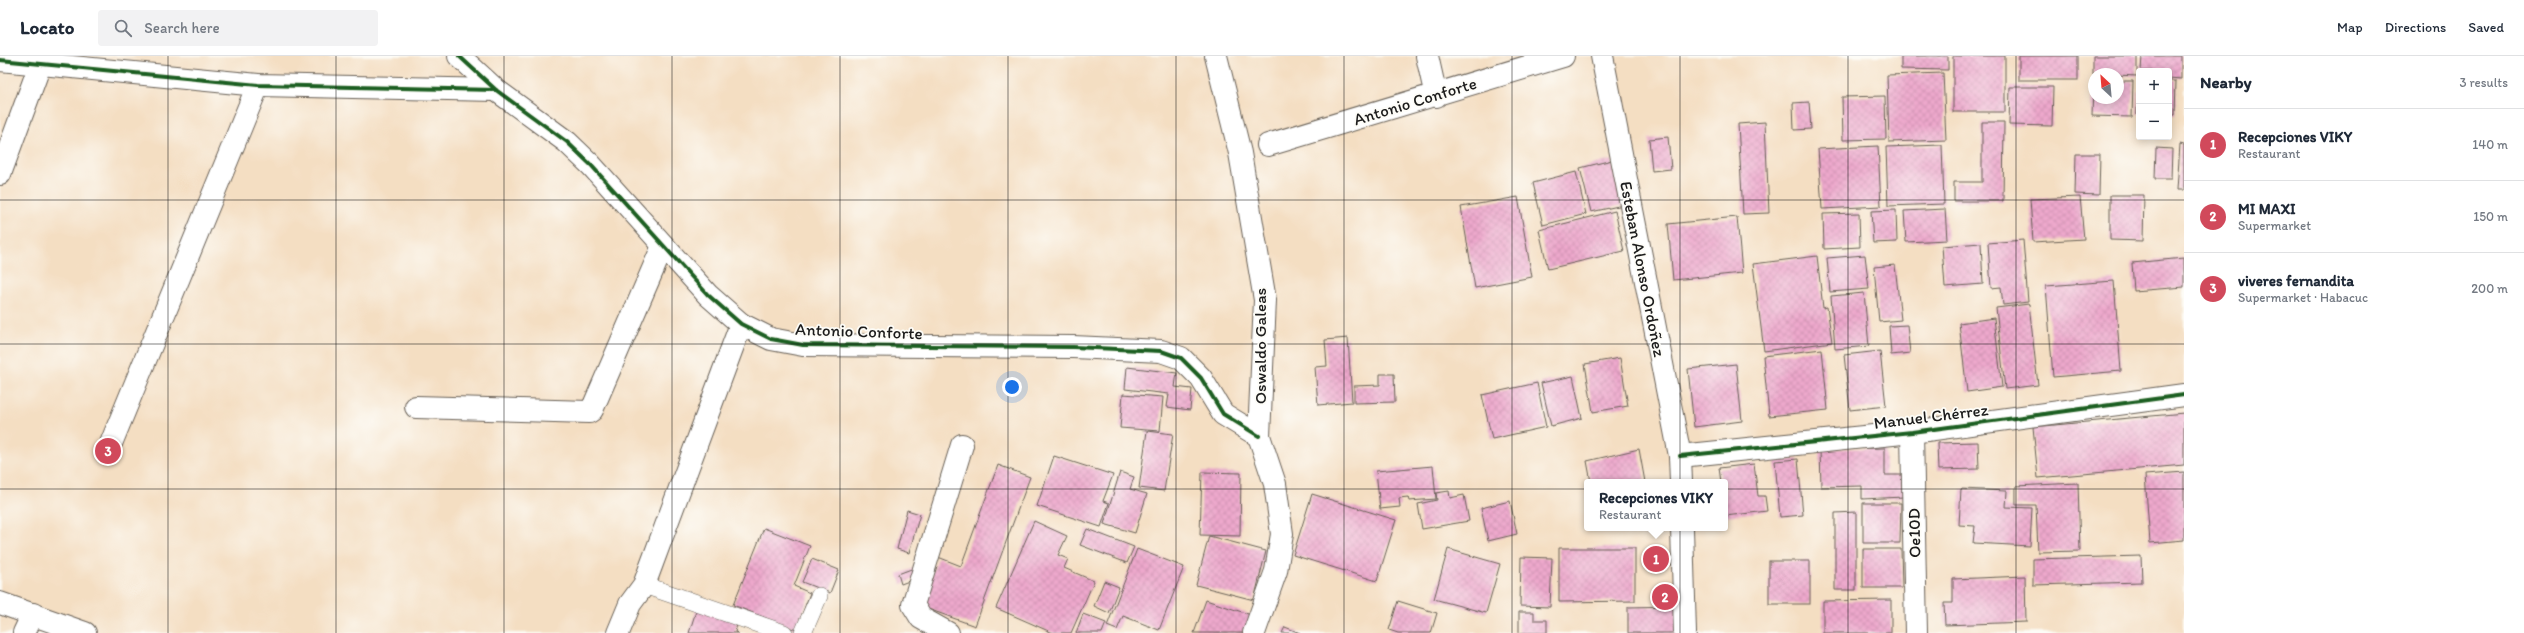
<!DOCTYPE html>
<meta charset="utf-8">
<style>
body{margin:0;font-family:Itim,sans-serif;background:#f2f2f3;color:#1f2937}
.controls{position:absolute;right:12px;top:12px;display:grid;overflow:hidden;border-radius:4px;box-shadow:0 2px 10px #0003}
.controls button{width:36px;height:36px;display:grid;place-items:center;padding:0;border:0;border-bottom:1px solid #e0e1e3;background:#fff;color:#1f2937;font:20px sans-serif}
.compass{position:absolute;left:2088px;top:12px;width:36px;height:36px;border-radius:50%;background:#fff;box-shadow:0 2px 10px #0003;rotate:334deg}
.you{position:absolute;left:1012px;top:331px;width:14px;height:14px;margin:-10px;border:3px solid #fff;border-radius:50%;background:#1a73e8;box-shadow:0 0 0 6px #1a73e833}
.badge{display:grid;place-items:center;width:26px;height:26px;border-radius:50%;background:#d1495b;color:#fff;font-size:13px;font-weight:700}
.pin{position:absolute;translate:-50% -50%;border:2px solid #fff;box-shadow:0 1px 4px #0006}
.popup{position:absolute;left:1584px;top:423px;width:144px;height:52px;box-sizing:border-box;display:grid;place-content:center;border-radius:4px;background:#fff;filter:drop-shadow(0 1px 3px #0005);font-size:13px;white-space:nowrap;color:#747a83}
.popup b{font-size:15px;color:#1f2937}
.popup::after{content:'';position:absolute;left:50%;top:100%;margin-left:-8px;border:8px solid transparent;border-top-color:#fff}
.list{margin:0;padding:0;list-style:none}
h2{display:flex;justify-content:space-between;align-items:center;height:52px;margin:0;padding:0 16px;font-size:17px}
h2 small{font-size:13px;font-weight:400;color:#747a83}
.list li{display:grid;grid-template-columns:26px 1fr auto;gap:12px;align-items:center;box-sizing:border-box;height:72px;padding:0 16px;border-top:1px solid #e0e1e3}
.list b{display:block;font-size:15px;white-space:nowrap}
.list p{margin:0;font-size:13px;white-space:nowrap;color:#747a83}
.list em{font-size:13px;font-style:normal;color:#747a83}
.icon{flex:none;width:22px;height:22px;fill:none;stroke:currentColor;stroke-width:2;stroke-linecap:round;stroke-linejoin:round}
.map{position:relative;flex:none;width:2184px;height:577px;overflow:hidden}
header{display:flex;align-items:center;gap:24px;box-sizing:border-box;height:56px;padding:0 20px;background:#fff;border-bottom:1px solid #e0e1e3}
header strong{font-size:19px}
nav{display:flex;gap:22px;margin-inline-start:auto;font-size:14px}
.search{width:280px;height:36px;background:#f2f2f3;display:flex;align-items:center;gap:10px;box-sizing:border-box;padding:0 14px;border-radius:4px;color:#747a83;font-size:15px}
main{display:flex}
aside{flex:1;background:#fff}
.map>svg:first-child{display:block}
.building{fill:url(#building-cross-hatch)}
.lines{fill:none;stroke-linecap:round;stroke-linejoin:round}
.lane-casing{stroke:#686056;stroke-width:18}
.street-casing{stroke:#686056;stroke-width:24}
.lane{stroke:#fff;stroke-width:17}
.street{stroke:#fff;stroke-width:22}
.cycleway-casing{stroke:#fdfcf7;stroke-width:6}
.cycleway{stroke:#1b5e20;stroke-width:4}
.grid{fill:none;stroke:#1c1c1c;stroke-width:1;stroke-opacity:0.55}
.labels{text-anchor:middle;dominant-baseline:central;stroke-width:3.5;stroke-linejoin:round;paint-order:stroke}
.street-label{font-size:17px;fill:#1c1c1c;stroke:#fdfcf7}
</style>
<header>
<strong>Locato</strong>
<div class="search"><svg class="icon" aria-label="search" viewBox="0 0 24 24"><circle cx="10" cy="10" r="6"/><path d="M15 15l6 6"/></svg>Search here</div>
<nav><a>Map</a><a>Directions</a><a>Saved</a></nav>
</header>
<main>
<div class="map">
<svg width="2184" height="577" viewBox="0 0 2184 577">
<defs>
<pattern id="building-cross-hatch" width="8" height="8" patternUnits="userSpaceOnUse"><rect width="8" height="8" fill="#eda8cc"/><path d="M0 0l8 8M0 8l8-8" fill="none" stroke="#cb90af"/></pattern>
</defs>
<rect width="100%" height="100%" fill="#fdfcf7"/>
<filter id="ink" filterUnits="userSpaceOnUse"><feTurbulence type="fractalNoise" baseFrequency=".025" numOctaves="2"/><feDisplacementMap in="SourceGraphic" scale="8" xChannelSelector="R" yChannelSelector="G"/><feConvolveMatrix kernelMatrix="1 2 1 2 8 2 1 2 1" color-interpolation-filters="sRGB"/></filter>
<filter id="wash" filterUnits="userSpaceOnUse"><feTurbulence type="fractalNoise" baseFrequency=".012" numOctaves="4" result="noise"/><feDisplacementMap in="SourceGraphic" scale="16" xChannelSelector="R" yChannelSelector="G"/><feGaussianBlur stdDeviation="0.9" result="paint"/><feColorMatrix in="noise" values="0 0 0 0 0 0 0 0 0 0 0 0 0 0 0 0 0 1.4 0 .05"/><feComposite in="paint" operator="in"/></filter>
<g filter="url(#wash)">
<rect width="100%" height="100%" fill="#f4dec2"/>
<g id="blocks">
<g class="building">
<polygon points="1901,0 1948,0 1948,14 1901,13"/>
<rect x="1953" y="0" width="52" height="56"/>
<rect x="2019" y="0" width="59" height="24"/>
<polygon points="2093,0 2137,0 2137,20 2093,18"/>
<polygon points="2142,0 2181,0 2181,23 2169,22 2169,15 2141,15"/>
<polygon points="1943,17 1946,84 1889,86 1887,19"/>
<polygon points="2118,25 2133,25 2132,61 2092,60 2093,31 2094,42 2118,42"/>
<polygon points="2169,25 2176,25 2175,59 2169,59"/>
<polygon points="2010,31 2053,31 2052,70 2009,69"/>
<polygon points="2138,33 2139,33 2139,58 2137,58"/>
<polygon points="1885,40 1886,83 1843,84 1842,41"/>
<polygon points="1809,46 1811,73 1794,74 1793,47"/>
<polygon points="1765,66 1769,157 1743,158 1738,68"/>
<polygon points="1982,66 2004,66 2003,145 1954,145 1954,126 1982,126"/>
<polygon points="1668,81 1671,113 1652,115 1649,83"/>
<polygon points="2180,88 2184,89 2184,134 2177,134"/>
<polygon points="1942,89 1944,148 1888,150 1886,91"/>
<polygon points="1878,90 1881,150 1822,153 1818,93"/>
<polygon points="2156,92 2172,93 2171,123 2155,123"/>
<polygon points="2076,98 2100,98 2099,139 2075,138"/>
<polygon points="1612,104 1623,149 1591,156 1580,112"/>
<polygon points="1576,116 1586,158 1543,169 1533,127"/>
<polygon points="2110,139 2144,139 2143,185 2110,184"/>
<polygon points="1518,141 1532,221 1475,232 1461,151"/>
<polygon points="2080,141 2084,183 2033,186 2030,143"/>
<polygon points="1945,153 1947,184 1906,186 1904,155"/>
<polygon points="1896,154 1897,186 1873,187 1871,155"/>
<polygon points="1615,155 1624,195 1548,213 1539,174"/>
<polygon points="1859,157 1860,191 1824,193 1823,158"/>
<polygon points="1737,161 1742,217 1673,224 1668,168"/>
<polygon points="2023,184 2028,246 2003,249 2001,231 1991,232 1988,187"/>
<polygon points="1981,187 1983,228 1945,231 1942,190"/>
<polygon points="1865,199 1869,233 1830,236 1827,202"/>
<polygon points="1817,200 1823,252 1827,251 1832,286 1764,295 1753,208"/>
<polygon points="2184,202 2184,231 2134,235 2132,207"/>
<polygon points="1895,209 1901,264 1879,266 1874,211"/>
<polygon points="2114,225 2121,315 2053,321 2046,230"/>
<polygon points="1864,237 1869,290 1835,293 1831,240"/>
<polygon points="2029,248 2038,329 2005,333 1996,252"/>
<polygon points="1994,262 2002,331 1967,336 1959,267"/>
<polygon points="1907,269 1910,297 1891,299 1889,270"/>
<polygon points="1348,282 1352,346 1318,349 1315,311 1327,310 1325,284"/>
<polygon points="1822,293 1828,354 1769,360 1763,300"/>
<polygon points="1880,295 1886,350 1850,354 1844,299"/>
<polygon points="1620,302 1628,350 1593,356 1585,308"/>
<polygon points="1736,308 1742,365 1694,371 1688,313"/>
<polygon points="1127,311 1177,317 1175,331 1192,333 1190,354 1167,351 1169,338 1125,333"/>
<polygon points="1380,318 1394,318 1395,346 1354,347 1354,330 1380,329"/>
<polygon points="1573,320 1582,362 1551,370 1541,327"/>
<polygon points="1537,327 1546,371 1492,383 1482,339"/>
<polygon points="1123,338 1163,341 1160,375 1120,372"/>
<polygon points="2184,357 2184,409 2038,422 2033,371"/>
<polygon points="1147,375 1173,378 1164,435 1139,432"/>
<polygon points="1978,386 1979,413 1938,414 1937,387"/>
<polygon points="1885,392 1885,419 1904,419 1904,441 1862,443 1862,430 1821,431 1820,393"/>
<polygon points="1639,393 1645,426 1591,426 1587,405"/>
<polygon points="1054,400 1113,419 1103,445 1109,447 1101,471 1037,450"/>
<polygon points="1798,403 1803,459 1780,461 1775,405"/>
<polygon points="1754,408 1758,440 1765,440 1767,455 1725,460 1725,426 1721,426 1719,412"/>
<polygon points="998,409 1030,421 975,570 920,550 938,501 961,510"/>
<polygon points="1433,410 1436,443 1409,445 1408,441 1399,442 1400,451 1380,453 1376,415"/>
<polygon points="1120,416 1134,421 1130,433 1147,438 1135,477 1104,468"/>
<polygon points="1202,416 1241,417 1240,480 1200,479"/>
<polygon points="2184,416 2184,484 2150,487 2145,419"/>
<polygon points="2078,427 2080,495 2038,496 2036,449 2016,449 2016,430"/>
<polygon points="1961,433 2007,435 2006,451 2032,452 2030,490 1973,487 1975,470 1959,469"/>
<polygon points="1449,435 1450,442 1464,439 1469,465 1422,473 1418,448 1437,444 1436,437"/>
<polygon points="1312,438 1396,464 1377,525 1293,499"/>
<polygon points="1510,445 1517,478 1488,485 1481,452"/>
<polygon points="1863,447 1901,447 1900,487 1863,487"/>
<polygon points="907,454 920,458 909,497 897,493"/>
<polygon points="1856,456 1856,534 1835,534 1835,457"/>
<polygon points="1034,465 1067,480 1058,499 1068,503 1064,512 1094,525 1071,577 1053,577 996,552"/>
<polygon points="764,472 810,490 794,530 810,537 796,574 733,549"/>
<polygon points="1087,473 1134,491 1127,507 1080,489"/>
<polygon points="1209,480 1266,495 1254,544 1196,529"/>
<polygon points="1559,492 1635,492 1635,545 1559,546"/>
<polygon points="1137,493 1184,511 1159,574 1123,560 1117,574 1107,570"/>
<polygon points="1448,493 1500,508 1486,557 1434,543"/>
<polygon points="1863,493 1901,493 1902,532 1863,532"/>
<polygon points="2141,500 2142,526 2033,529 2033,503"/>
<polygon points="1521,501 1552,502 1550,551 1520,550"/>
<polygon points="812,503 839,514 830,537 802,526"/>
<rect x="1769" y="505" width="41" height="43"/>
<polygon points="914,512 917,522 901,528 898,518"/>
<polygon points="2025,520 2026,566 1945,569 1944,547 1953,547 1953,523"/>
<polygon points="1104,525 1119,531 1109,557 1094,550"/>
<polygon points="1206,544 1254,560 1248,577 1194,577"/>
<polygon points="1891,544 1891,577 1823,577 1823,545"/>
<polygon points="1398,545 1437,557 1431,577 1398,577 1389,574"/>
<polygon points="1680,550 1680,577 1628,577 1628,551"/>
<polygon points="697,552 738,565 735,576 738,577 689,577"/>
<polygon points="1519,556 1534,556 1534,564 1547,564 1547,577 1519,577"/>
<polygon points="1083,558 1106,567 1102,577 1076,577"/>
<polygon points="1285,571 1300,577 1282,577"/>
</g>
</g>
</g>
<g filter="url(#ink)">
<use href="#blocks" fill-opacity="0" stroke="#686056" stroke-width="1"/>
<g class="lines">
<g class="lane-casing">
<g id="lane">
<polyline points="644,529 784,577"/>
<polyline points="803,577 819,540"/>
</g>
</g>
<g class="street-casing">
<g id="street">
<polyline points="459,0 496,34 567,86 591,109 708,239 741,268 771,283 803,289 1073,291 1161,295 1181,302 1201,322 1223,358 1259,380"/>
<polyline points="1216,0 1240,97 1265,244 1259,380 1275,428 1282,478 1276,515 1254,577"/>
<polyline points="1427,0 1436,40"/>
<polyline points="1602,0 1680,400 1681,426"/>
<polyline points="0,4 258,29 496,34"/>
<polyline points="1268,89 1563,0"/>
<polyline points="0,118 41,6"/>
<polyline points="416,351 589,356 592,354 663,190"/>
<polyline points="1912,376 1916,577"/>
<polyline points="112,385 258,29"/>
<polyline points="1680,400 1912,376 2184,339"/>
<polyline points="1682,472 1685,577"/>
<polyline points="0,547 85,577"/>
<polyline points="24,577 33,558"/>
<polyline points="618,577 630,548 644,529 741,268"/>
<polyline points="948,577 921,562 913,549 962,389"/>
</g>
</g>
<use href="#lane" class="lane"/>
<use href="#street" class="street"/>
<g class="cycleway-casing">
<g id="cycleway">
<polyline points="459,0 496,34 567,86 591,109 708,239 741,268 771,283 803,289 1073,291 1161,295 1181,302 1201,322 1223,358 1259,380"/>
<polyline points="0,4 258,29 496,34"/>
<polyline points="1680,400 1912,376 2184,339"/>
</g>
</g>
<use href="#cycleway" class="cycleway"/>
</g>
</g>
<path class="grid" d="M168,0V577M336,0V577M504,0V577M672,0V577M840,0V577M1008,0V577M1176,0V577M1344,0V577M1512,0V577M1680,0V577M1848,0V577M2016,0V577M0,144H2184M0,288H2184M0,433H2184"/>
<g class="labels">
<g class="street-label">
<text transform="translate(1415 45) rotate(-17)">Antonio Conforte</text>
<text transform="translate(1643 213) rotate(79)">Esteban Alonso Ordoñez</text>
<text transform="translate(859 275) rotate(2)">Antonio Conforte</text>
<text transform="translate(1260 290) rotate(-90)">Oswaldo Galeas</text>
<text transform="translate(1931 360) rotate(-7)">Manuel Chérrez</text>
<text transform="translate(1914 477) rotate(-91)">Oe10D</text>
</g>
</g>
</svg>
<div class="controls">
<button>+</button>
<button>−</button>
</div>
<svg class="compass" viewBox="-18 -18 36 36"><path d="M0-13l5 13h-10z" fill="#e53935"/><path d="M0 13l5-13h-10z" fill="#747a83"/></svg>
<div class="you"></div>
<div class="pin badge" style="left:1656px;top:503px">1</div>
<div class="popup"><b>Recepciones VIKY</b>Restaurant</div>
<div class="pin badge" style="left:1665px;top:541px">2</div>
<div class="pin badge" style="left:108px;top:395px">3</div>
</div>
<aside>
<h2>Nearby<small>3 results</small></h2>
<ul class="list">
<li><span class="badge">1</span><div><b>Recepciones VIKY</b><p>Restaurant</p></div><em>140 m</em></li>
<li><span class="badge">2</span><div><b>MI MAXI</b><p>Supermarket</p></div><em>150 m</em></li>
<li><span class="badge">3</span><div><b>viveres fernandita</b><p>Supermarket · Habacuc</p></div><em>200 m</em></li>
</ul>
</aside>
</main>
